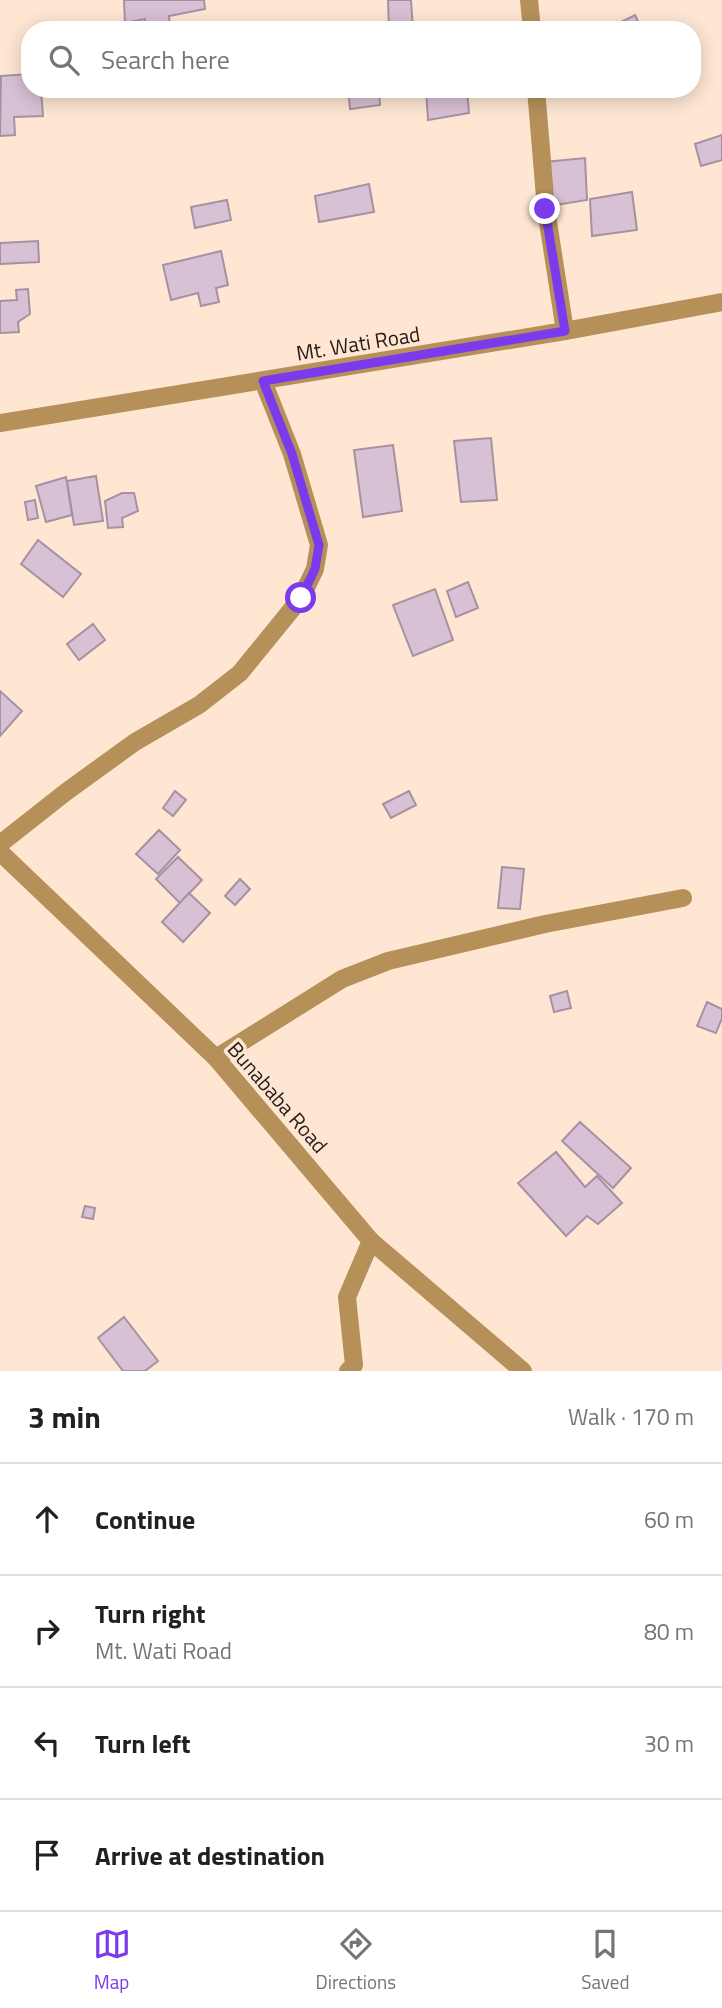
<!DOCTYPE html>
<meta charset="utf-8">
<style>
body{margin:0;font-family:"Titillium Web",sans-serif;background:#f6f6f6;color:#202124}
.stop{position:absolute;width:21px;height:21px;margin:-16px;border:5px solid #7c3aed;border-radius:50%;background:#fff}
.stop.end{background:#7c3aed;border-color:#fff;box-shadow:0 2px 7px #0008}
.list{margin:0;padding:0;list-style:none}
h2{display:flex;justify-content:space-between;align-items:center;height:91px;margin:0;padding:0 28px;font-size:30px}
h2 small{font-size:23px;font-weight:400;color:#757577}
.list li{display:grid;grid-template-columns:46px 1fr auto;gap:21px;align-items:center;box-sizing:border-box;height:112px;padding:0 28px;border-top:2px solid #e0e0e0}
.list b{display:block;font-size:26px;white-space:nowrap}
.list p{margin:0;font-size:23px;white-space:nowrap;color:#757577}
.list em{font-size:23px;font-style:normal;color:#757577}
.icon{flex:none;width:38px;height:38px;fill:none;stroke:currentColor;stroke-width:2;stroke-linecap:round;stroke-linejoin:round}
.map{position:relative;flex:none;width:722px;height:1371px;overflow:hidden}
.search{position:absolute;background:#fff;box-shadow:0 4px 18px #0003;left:21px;right:21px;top:21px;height:77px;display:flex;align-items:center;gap:18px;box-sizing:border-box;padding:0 24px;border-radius:28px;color:#757577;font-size:26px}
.sheet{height:539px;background:#fff}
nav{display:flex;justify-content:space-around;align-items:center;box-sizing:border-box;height:98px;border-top:2px solid #e0e0e0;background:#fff;font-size:19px;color:#757577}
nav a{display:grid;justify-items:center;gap:4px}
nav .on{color:#7c3aed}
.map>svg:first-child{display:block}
.building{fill:#d8c1d4;stroke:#a691a3;stroke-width:2}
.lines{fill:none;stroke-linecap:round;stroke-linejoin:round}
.street{stroke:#b59159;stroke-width:18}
.route{stroke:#7c3aed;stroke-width:9}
.labels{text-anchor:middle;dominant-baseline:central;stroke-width:7;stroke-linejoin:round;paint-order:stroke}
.street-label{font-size:21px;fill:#251d16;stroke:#fee6d3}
</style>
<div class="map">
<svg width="722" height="1371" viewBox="0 0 722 1371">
<rect width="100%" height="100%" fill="#fee6d3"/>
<g class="building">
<polygon points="124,0 204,0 205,9 169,16 170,28 145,30 145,19 125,23"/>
<polygon points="388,0 411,0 413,30 389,30"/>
<polygon points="635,15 642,30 605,30"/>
<polygon points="30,74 30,89 41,89 43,116 14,117 15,135 0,136 1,76"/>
<polygon points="348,89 379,89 380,105 350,109"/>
<polygon points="426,89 467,89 469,113 428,120"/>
<polygon points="722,135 722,160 701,166 695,144"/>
<polygon points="585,158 587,200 549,206 545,162"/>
<polygon points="369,184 374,212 319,222 315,196"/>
<polygon points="632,192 637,230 592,236 590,199"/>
<polygon points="227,200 231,220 195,228 191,207"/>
<polygon points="38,241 39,262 0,264 0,243"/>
<polygon points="221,251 228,285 216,288 219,302 201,306 198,293 171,300 163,265"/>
<polygon points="28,289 30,314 18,322 19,332 0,333 0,301 17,300 16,290"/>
<polygon points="491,438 497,500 461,502 454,441"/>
<polygon points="393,445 402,511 363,517 354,450"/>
<polygon points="96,476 103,521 74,525 67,481"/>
<polygon points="66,477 72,515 46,522 36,486"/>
<polygon points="122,493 134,493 138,511 122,518 123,527 108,528 105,501"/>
<polygon points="35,500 38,518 28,520 25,502"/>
<polygon points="38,540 81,574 63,597 21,564"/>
<polygon points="468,582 478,608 456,617 447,591"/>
<polygon points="435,589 453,640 413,656 393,605"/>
<polygon points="93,624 105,640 79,660 67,644"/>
<polygon points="0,691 22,711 0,736"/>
<polygon points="175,791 186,800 173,816 163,808"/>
<polygon points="409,791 416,805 391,818 383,804"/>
<polygon points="159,830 180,850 158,874 136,854"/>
<polygon points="178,857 202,880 180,903 156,879"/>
<polygon points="502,867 524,869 520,909 498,908"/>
<polygon points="240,879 250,889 235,905 225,896"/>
<polygon points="189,893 210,913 183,942 162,922"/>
<polygon points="567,991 571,1008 554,1012 550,996"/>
<polygon points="707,1002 722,1009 722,1018 716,1033 697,1026"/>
<polygon points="580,1122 631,1168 613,1188 562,1141"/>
<polygon points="556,1152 585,1187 597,1176 622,1203 598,1224 587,1216 566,1236 518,1183"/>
<polygon points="85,1206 95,1208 93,1219 82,1217"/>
<polygon points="124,1317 158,1361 145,1371 123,1371 98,1338"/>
</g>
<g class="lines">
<g class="street">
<polyline points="529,0 532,30"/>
<polyline points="536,89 546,209 565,331"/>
<polyline points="0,423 565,331 722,302"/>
<polyline points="0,844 66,792 135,742 199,705 240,673 301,598 315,569 319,545 292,454 263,381"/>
<polyline points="0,852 216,1058 371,1241 523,1371"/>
<polyline points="216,1058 342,979 388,961 545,924 683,898"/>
<polyline points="348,1371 354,1365 347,1297 371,1241"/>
</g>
</g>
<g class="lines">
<polyline class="route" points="301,598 315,569 319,545 292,454 263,381 565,331 545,209"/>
</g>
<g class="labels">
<g class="street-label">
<text transform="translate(358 343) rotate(-9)">Mt. Wati Road</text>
<text transform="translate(278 1097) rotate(49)">Bunababa Road</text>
</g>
</g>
</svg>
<div class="stop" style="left:301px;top:598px"></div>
<div class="stop end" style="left:545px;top:209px"></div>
<div class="search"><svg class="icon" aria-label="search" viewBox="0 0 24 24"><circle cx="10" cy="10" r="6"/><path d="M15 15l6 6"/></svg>Search here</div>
</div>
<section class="sheet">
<h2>3 min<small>Walk · 170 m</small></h2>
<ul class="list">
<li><svg class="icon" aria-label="ahead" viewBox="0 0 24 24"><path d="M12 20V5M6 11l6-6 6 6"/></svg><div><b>Continue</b></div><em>60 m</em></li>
<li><svg class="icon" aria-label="right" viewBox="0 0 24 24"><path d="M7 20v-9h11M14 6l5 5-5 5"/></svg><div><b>Turn right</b><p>Mt. Wati Road</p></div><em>80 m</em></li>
<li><svg class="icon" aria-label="left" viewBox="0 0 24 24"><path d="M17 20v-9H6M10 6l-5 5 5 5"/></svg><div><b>Turn left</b></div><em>30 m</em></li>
<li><svg class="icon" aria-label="arrive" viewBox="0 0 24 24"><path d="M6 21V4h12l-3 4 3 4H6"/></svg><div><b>Arrive at destination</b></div></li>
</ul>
</section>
<nav>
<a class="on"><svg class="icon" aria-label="map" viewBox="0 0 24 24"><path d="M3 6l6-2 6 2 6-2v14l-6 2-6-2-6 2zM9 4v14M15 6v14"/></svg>Map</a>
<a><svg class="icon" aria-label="directions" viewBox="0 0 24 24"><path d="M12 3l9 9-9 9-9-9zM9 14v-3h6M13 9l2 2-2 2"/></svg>Directions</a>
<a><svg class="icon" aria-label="saved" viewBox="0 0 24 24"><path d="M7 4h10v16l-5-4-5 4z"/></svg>Saved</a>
</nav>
